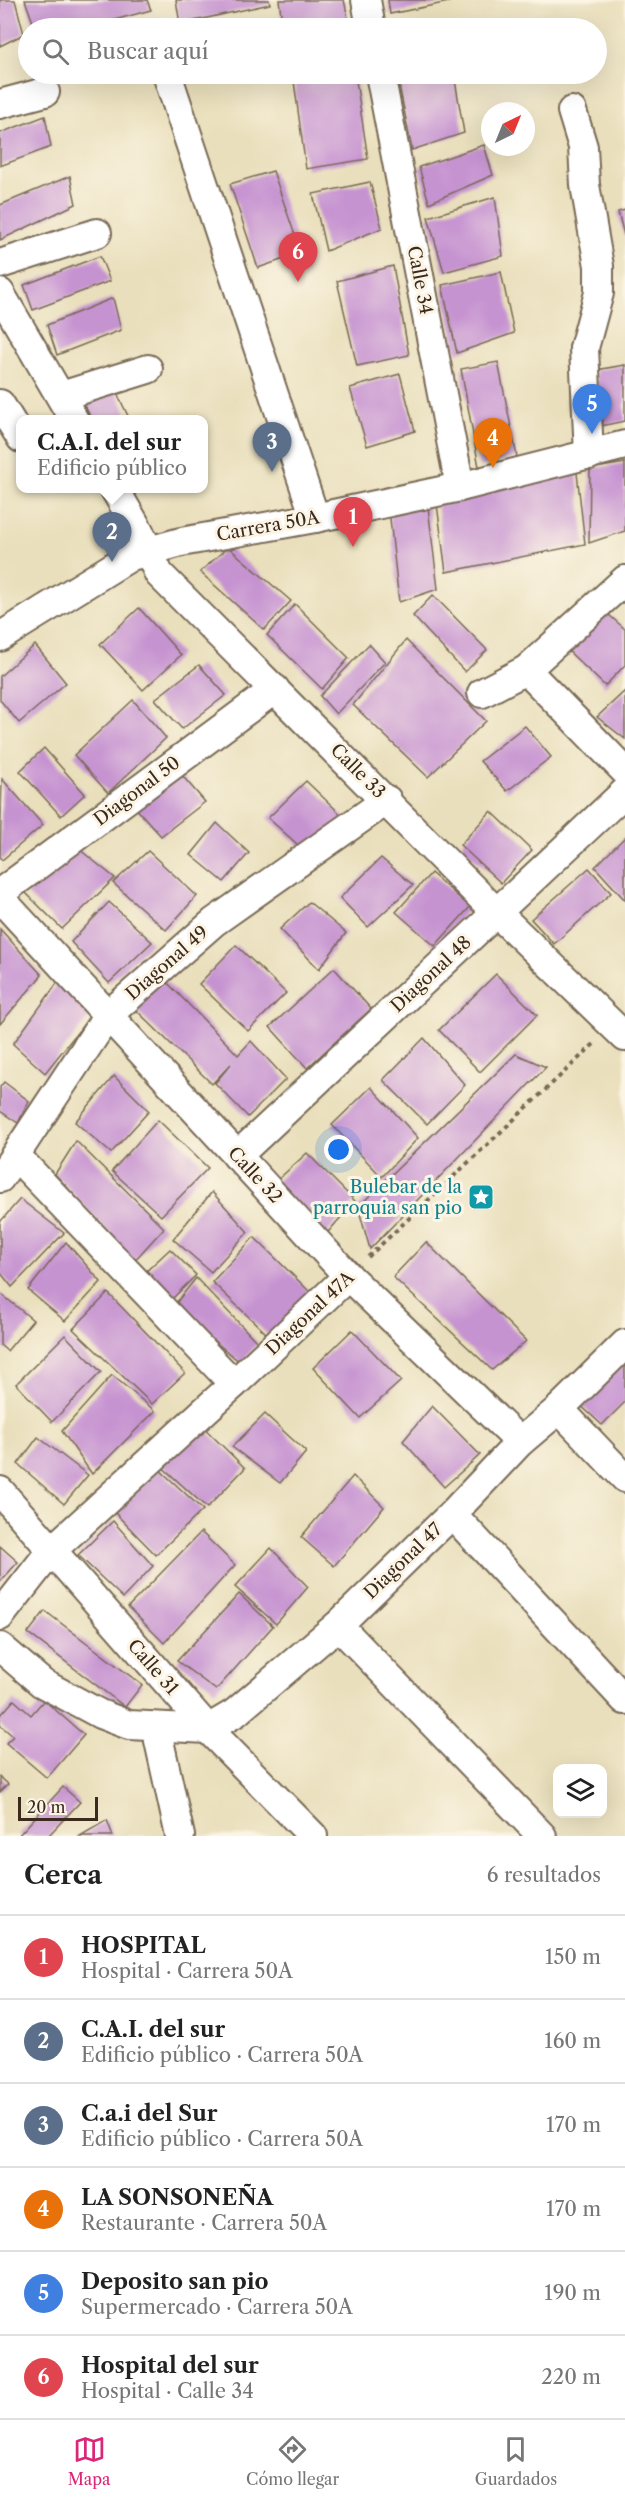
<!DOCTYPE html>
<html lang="es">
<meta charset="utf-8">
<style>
body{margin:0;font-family:"Libre Caslon Text",serif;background:#f2f2f2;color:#222}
.controls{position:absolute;right:18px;bottom:18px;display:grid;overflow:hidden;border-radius:12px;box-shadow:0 6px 24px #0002}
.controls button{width:54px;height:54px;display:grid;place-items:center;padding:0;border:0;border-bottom:2px solid #e0e0e0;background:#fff;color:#222;font:30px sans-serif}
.compass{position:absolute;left:481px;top:102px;width:54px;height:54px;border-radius:50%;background:#fff;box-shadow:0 6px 24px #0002;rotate:43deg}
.scale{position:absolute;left:18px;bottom:15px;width:80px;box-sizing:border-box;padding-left:6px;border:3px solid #3b2a1e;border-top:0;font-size:16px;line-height:21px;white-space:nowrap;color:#3b2a1e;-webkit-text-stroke:4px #fcf5e5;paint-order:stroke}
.you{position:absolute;left:339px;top:1150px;width:21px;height:21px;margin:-15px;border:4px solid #fff;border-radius:50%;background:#1a73e8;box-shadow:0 0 0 9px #1a73e833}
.badge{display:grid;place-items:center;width:39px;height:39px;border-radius:50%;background:#db2777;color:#fff;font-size:20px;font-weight:700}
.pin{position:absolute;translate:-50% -50px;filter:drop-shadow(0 2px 3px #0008)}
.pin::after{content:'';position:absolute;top:32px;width:21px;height:18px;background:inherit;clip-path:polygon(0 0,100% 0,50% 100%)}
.popup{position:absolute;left:16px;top:415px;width:192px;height:78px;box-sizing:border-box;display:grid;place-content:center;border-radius:12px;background:#fff;filter:drop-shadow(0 2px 4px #0005);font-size:20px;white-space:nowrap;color:#767676}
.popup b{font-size:22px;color:#222}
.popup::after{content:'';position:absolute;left:50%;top:100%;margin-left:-12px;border:12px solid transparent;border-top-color:#fff}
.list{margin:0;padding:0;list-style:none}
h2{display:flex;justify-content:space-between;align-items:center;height:78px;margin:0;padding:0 24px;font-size:26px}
h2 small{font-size:20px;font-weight:400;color:#767676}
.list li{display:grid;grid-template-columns:39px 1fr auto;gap:18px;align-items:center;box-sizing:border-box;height:84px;padding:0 24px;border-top:2px solid #e0e0e0}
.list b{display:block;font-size:22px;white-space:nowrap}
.list p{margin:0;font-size:20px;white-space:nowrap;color:#767676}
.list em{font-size:20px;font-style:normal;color:#767676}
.icon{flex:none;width:33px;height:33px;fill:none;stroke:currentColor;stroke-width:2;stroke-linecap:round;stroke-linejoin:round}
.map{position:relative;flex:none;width:625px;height:1836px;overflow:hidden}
.search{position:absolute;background:#fff;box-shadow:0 6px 24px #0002;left:18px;right:18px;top:18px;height:66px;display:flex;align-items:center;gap:15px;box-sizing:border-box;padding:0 21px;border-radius:33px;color:#767676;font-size:22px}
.sheet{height:582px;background:#fff}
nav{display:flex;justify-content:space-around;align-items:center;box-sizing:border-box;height:84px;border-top:2px solid #e0e0e0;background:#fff;font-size:16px;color:#767676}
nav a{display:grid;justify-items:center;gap:3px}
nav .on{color:#db2777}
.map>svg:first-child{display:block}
.building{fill:#c693d1}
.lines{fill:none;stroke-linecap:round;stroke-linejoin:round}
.minor-casing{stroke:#786955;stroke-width:32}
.path{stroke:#786955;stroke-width:4;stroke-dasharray:4.5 4.5;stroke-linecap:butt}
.minor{stroke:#fff;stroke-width:28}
.labels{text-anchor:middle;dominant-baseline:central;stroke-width:6;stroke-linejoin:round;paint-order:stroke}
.street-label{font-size:18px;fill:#3b2a1e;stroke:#fcf5e5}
.culture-label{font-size:18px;fill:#0d838f;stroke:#fcf5e5;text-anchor:end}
</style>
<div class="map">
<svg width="625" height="1836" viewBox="0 0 625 1836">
<rect width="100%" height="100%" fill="#fcf5e5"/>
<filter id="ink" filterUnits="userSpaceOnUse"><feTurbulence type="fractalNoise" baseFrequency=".0167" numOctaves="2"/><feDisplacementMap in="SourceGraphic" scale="12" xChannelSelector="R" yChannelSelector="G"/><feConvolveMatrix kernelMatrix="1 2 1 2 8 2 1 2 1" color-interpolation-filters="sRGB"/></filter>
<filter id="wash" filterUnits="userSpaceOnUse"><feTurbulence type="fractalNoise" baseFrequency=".008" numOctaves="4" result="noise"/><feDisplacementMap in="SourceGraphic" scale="24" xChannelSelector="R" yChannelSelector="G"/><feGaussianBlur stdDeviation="1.35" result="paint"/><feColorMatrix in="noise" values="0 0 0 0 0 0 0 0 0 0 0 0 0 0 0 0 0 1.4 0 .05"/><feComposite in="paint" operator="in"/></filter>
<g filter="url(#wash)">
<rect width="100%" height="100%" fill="#e9dfbc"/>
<g id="blocks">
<g class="building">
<polygon points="0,0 15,0 24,34 0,46"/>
<polygon points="25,0 147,0 151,10 85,28 35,28"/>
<polygon points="176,0 269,0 270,4 180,24"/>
<polygon points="279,0 344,0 348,18 308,28 283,28"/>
<polygon points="388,0 448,0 449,2 390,14"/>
<polygon points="293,74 355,74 368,159 306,169"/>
<polygon points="397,74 454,74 464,133 412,150"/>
<polygon points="45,116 51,147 0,166 0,133"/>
<polygon points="484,145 493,175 429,203 419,167"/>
<polygon points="273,171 301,253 258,268 230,184"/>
<polygon points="70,176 76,204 0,240 0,205"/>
<polygon points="370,182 382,228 326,251 313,194"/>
<polygon points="495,197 503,256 444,272 428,217"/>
<polygon points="625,210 625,235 624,235 618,212"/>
<polygon points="100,256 110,281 33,310 24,285"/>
<polygon points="393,266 409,355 357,366 337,281"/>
<polygon points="501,272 514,333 457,353 442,285"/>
<polygon points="113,298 121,330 57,355 47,325"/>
<polygon points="498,362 517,457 479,467 461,369"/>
<polygon points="625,365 625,421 596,427 596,370"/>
<polygon points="400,374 415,431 367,446 350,388"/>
<polygon points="115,389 130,420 92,420 84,404"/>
<polygon points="625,463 625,531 589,543 590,469"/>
<polygon points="576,464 585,544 446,572 436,497"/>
<polygon points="427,499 438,589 399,602 389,509"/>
<polygon points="228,547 291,601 264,630 200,572"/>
<polygon points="433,595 487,650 465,672 413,616"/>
<polygon points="295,604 349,658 322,689 267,635"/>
<polygon points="139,608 181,655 143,690 100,644"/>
<polygon points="601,608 625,629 625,665 605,686 562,645"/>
<polygon points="406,640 486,721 428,777 353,705"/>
<polygon points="369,644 385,662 336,714 320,696"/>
<polygon points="35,645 66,683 19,723 0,700 0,676"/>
<polygon points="199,665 226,695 182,729 155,699"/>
<polygon points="625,691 625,739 597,717"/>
<polygon points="133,700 166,738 108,793 74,755"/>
<polygon points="525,726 551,757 507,791 480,761"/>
<polygon points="44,748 85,794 61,816 20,771"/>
<polygon points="179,772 205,802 161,836 134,806"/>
<polygon points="2,779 43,825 2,860 0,858"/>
<polygon points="306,781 351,824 306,852 268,818"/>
<polygon points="491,811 532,850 501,883 460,845"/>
<polygon points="217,823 249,853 224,882 191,855"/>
<polygon points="625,837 625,900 595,867"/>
<polygon points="74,845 115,878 62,929 25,892"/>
<polygon points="148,851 197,896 166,930 113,883"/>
<polygon points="381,858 413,885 368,927 340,898"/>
<polygon points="589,868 611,893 554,944 531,919"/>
<polygon points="431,873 470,907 435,946 396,912"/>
<polygon points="109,902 152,942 109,983 71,942"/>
<polygon points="309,902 346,933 319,969 280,929"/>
<polygon points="0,929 42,975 0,1024"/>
<polygon points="236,945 286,993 248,1031 199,984"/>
<polygon points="334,968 371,1009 307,1068 270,1027"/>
<polygon points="496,974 537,1015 480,1072 439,1030"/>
<polygon points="160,975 238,1055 251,1041 286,1079 248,1117 215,1083 231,1064 212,1084 132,1006"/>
<polygon points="58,982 92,1014 45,1073 13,1044"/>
<polygon points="424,1038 465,1085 427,1124 383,1080"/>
<polygon points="516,1054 546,1067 370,1249 358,1207"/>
<polygon points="114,1076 149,1111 111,1153 75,1122"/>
<polygon points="4,1082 29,1101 18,1123 0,1111 0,1087"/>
<polygon points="371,1087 418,1138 382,1177 332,1125"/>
<polygon points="158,1120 208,1168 161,1216 112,1171"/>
<polygon points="76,1141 164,1228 134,1261 55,1174"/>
<polygon points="307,1153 355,1201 322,1239 273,1184"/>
<polygon points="212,1192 248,1232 211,1272 173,1239"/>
<polygon points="20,1199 64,1233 12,1287 0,1272 0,1222"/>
<polygon points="254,1237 311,1293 269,1336 212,1282"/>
<polygon points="66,1242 101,1282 65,1321 28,1290"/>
<polygon points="426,1242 526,1341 492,1370 393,1277"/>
<polygon points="170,1249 196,1275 171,1300 141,1276"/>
<polygon points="196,1278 258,1343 241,1363 173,1307"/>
<polygon points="0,1293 33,1320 7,1351 0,1345"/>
<polygon points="108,1293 185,1373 152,1404 73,1329"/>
<polygon points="352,1330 401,1381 360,1418 313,1368"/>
<polygon points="65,1335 101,1372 52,1422 16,1384"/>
<polygon points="625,1352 625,1402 602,1425 577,1402"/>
<polygon points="112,1375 155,1411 92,1474 62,1431"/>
<polygon points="432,1406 480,1455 444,1487 403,1441"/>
<polygon points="265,1414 306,1452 280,1483 232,1447"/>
<polygon points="199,1423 245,1468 207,1508 159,1464"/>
<polygon points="38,1437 88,1475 64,1504 18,1464"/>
<polygon points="159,1469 203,1510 156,1555 115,1513"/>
<polygon points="353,1476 384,1507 334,1566 301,1537"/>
<polygon points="113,1521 153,1566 123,1598 78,1555"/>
<polygon points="201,1532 235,1565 164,1643 128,1607"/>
<polygon points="0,1546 18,1562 0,1582"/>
<polygon points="271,1548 308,1587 276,1624 235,1587"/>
<polygon points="239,1594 273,1626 216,1690 177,1661"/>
<polygon points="45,1611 142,1685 125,1707 28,1633"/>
<polygon points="14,1700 31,1715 44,1700 84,1735 47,1778 6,1743 13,1736 0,1725 0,1716"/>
<polygon points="0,1777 8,1784 0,1792"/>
<polygon points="63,1787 80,1802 48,1836 18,1836"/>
<polygon points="107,1820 113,1836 80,1836"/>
</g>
</g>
</g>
<g filter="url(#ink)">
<use href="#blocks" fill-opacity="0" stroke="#786955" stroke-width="1.5"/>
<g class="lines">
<g class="minor-casing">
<g id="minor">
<polyline points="366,0 371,28"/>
<polyline points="167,74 315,518"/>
<polyline points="380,74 460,487"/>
<polyline points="0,104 45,92"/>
<polyline points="572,111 583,147 585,185 599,266 599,293 584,348 589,455"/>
<polyline points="0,264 97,233"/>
<polyline points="0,293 74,420"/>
<polyline points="61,396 148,369"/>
<polyline points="0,404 21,438"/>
<polyline points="114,488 139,531 159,574 496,912 625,1037"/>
<polyline points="0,637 131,556 181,542 315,518 460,487 625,445"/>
<polyline points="526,670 625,771"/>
<polyline points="482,693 526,670 625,580"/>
<polyline points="0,893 275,689"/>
<polyline points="0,898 348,1276 520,1442"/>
<polyline points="16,1156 234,1384"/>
<polyline points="237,1156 625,792"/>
<polyline points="0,1178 108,1015 214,922 387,800"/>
<polyline points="559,1409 625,1478"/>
<polyline points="0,1491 208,1729 313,1836"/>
<polyline points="452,1514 625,1700"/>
<polyline points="0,1616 51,1551 234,1384 348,1276"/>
<polyline points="338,1625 542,1836"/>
<polyline points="0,1647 42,1683 100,1714 129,1725 208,1729 235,1713 338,1625 452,1514 520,1442 559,1409 625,1344"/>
<polyline points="156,1727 180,1836"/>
</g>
</g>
<polyline class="path" points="368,1257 594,1044"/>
<use href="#minor" class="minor"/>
</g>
</g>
<defs>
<g id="sight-square" transform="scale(1.35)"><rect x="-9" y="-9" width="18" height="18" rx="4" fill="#0f9aa8" stroke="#fcf5e5"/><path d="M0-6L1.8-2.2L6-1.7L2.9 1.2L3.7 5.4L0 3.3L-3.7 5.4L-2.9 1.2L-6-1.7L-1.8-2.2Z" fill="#fff"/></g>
</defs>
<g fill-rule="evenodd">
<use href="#sight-square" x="481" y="1197"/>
</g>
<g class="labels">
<g class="street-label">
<text transform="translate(420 280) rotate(79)">Calle 34</text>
<text transform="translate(268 526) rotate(-10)">Carrera 50A</text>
<text transform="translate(358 771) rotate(45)">Calle 33</text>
<text transform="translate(137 791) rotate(-37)">Diagonal 50</text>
<text transform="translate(167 963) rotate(-41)">Diagonal 49</text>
<text transform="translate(431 974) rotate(-43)">Diagonal 48</text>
<text transform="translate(255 1175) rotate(47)">Calle 32</text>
<text transform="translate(310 1313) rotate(-43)">Diagonal 47A</text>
<text transform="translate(403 1561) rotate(-44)">Diagonal 47</text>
<text transform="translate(153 1667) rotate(49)">Calle 31</text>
</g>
<g class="culture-label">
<text x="462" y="1187">Bulebar de la<tspan x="462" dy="21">parroquia san pio</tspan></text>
</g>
</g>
</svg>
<div class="controls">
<button><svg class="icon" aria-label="layers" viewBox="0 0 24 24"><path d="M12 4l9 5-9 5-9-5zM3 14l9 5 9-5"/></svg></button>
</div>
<svg class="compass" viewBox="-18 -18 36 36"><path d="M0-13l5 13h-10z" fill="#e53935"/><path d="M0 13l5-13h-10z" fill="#767676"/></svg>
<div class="scale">20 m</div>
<div class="you"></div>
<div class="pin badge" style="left:353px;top:547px;background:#e0444e">1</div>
<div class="pin badge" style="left:112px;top:562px;background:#5c6f8a">2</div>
<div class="popup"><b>C.A.I. del sur</b>Edificio público</div>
<div class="pin badge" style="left:272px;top:472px;background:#5c6f8a">3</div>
<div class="pin badge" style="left:493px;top:468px;background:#e8710a">4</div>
<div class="pin badge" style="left:592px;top:434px;background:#3f7fe0">5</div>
<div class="pin badge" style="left:298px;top:282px;background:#e0444e">6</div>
<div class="search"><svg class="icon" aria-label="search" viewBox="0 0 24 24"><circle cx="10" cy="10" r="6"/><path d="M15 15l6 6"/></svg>Buscar aquí</div>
</div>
<section class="sheet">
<h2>Cerca<small>6 resultados</small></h2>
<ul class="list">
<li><span class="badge" style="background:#e0444e">1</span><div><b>HOSPITAL</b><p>Hospital · Carrera 50A</p></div><em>150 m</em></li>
<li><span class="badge" style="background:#5c6f8a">2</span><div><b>C.A.I. del sur</b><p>Edificio público · Carrera 50A</p></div><em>160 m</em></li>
<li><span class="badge" style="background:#5c6f8a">3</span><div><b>C.a.i del Sur</b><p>Edificio público · Carrera 50A</p></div><em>170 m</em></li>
<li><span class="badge" style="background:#e8710a">4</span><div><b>LA SONSONEÑA</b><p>Restaurante · Carrera 50A</p></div><em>170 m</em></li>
<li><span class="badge" style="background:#3f7fe0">5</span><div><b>Deposito san pio</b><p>Supermercado · Carrera 50A</p></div><em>190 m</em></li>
<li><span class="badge" style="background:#e0444e">6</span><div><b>Hospital del sur</b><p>Hospital · Calle 34</p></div><em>220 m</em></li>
</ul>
</section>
<nav>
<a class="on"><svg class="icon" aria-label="map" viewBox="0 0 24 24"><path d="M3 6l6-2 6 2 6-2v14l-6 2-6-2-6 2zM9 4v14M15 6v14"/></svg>Mapa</a>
<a><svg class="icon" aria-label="directions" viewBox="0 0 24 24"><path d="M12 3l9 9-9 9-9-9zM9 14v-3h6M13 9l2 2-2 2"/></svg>Cómo llegar</a>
<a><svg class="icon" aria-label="saved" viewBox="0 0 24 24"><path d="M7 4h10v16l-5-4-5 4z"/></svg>Guardados</a>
</nav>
